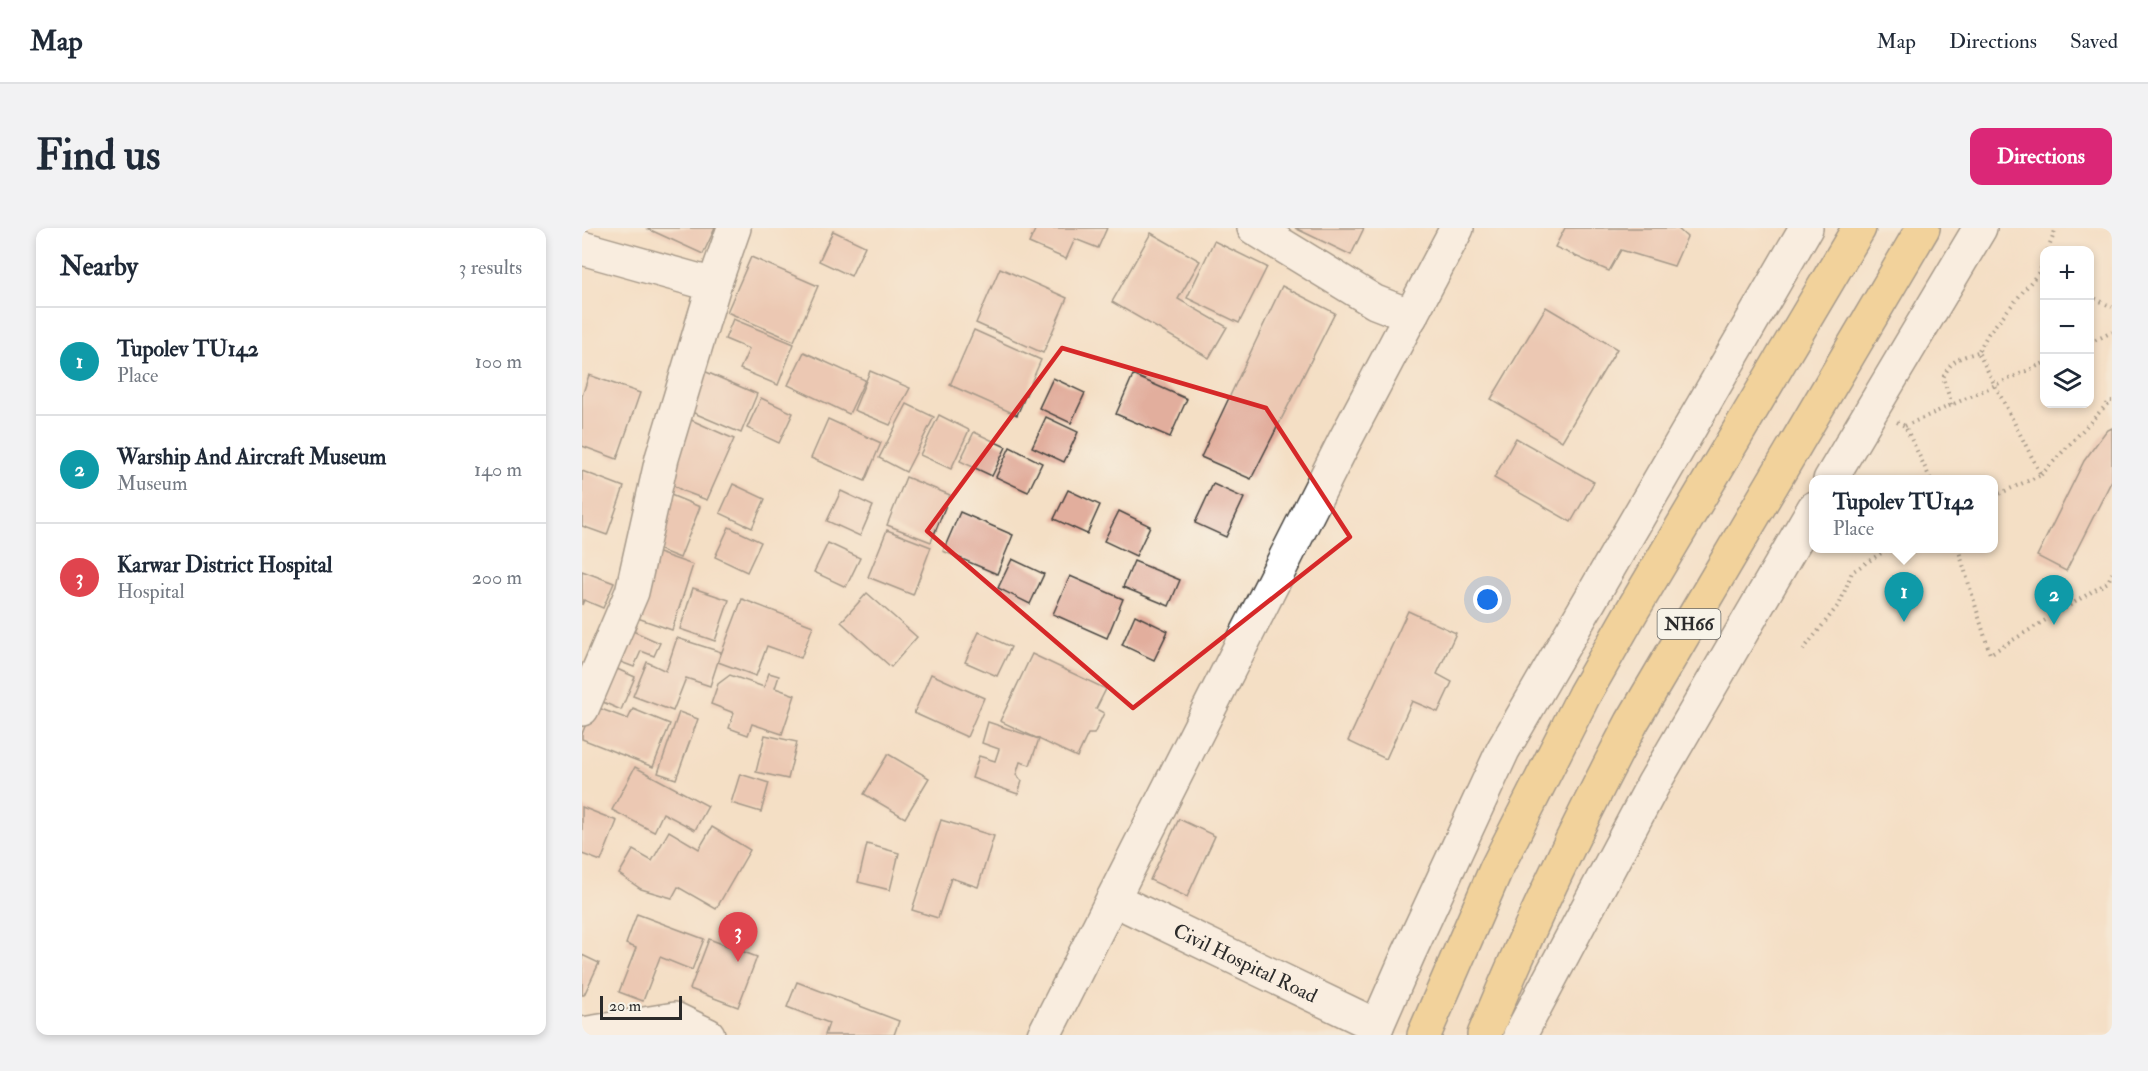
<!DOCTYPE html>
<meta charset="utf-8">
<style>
body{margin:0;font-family:"IM FELL Double Pica",serif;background:#f2f2f3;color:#1f2937}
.controls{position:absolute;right:18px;top:18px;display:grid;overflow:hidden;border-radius:12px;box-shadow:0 3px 9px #0003}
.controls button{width:54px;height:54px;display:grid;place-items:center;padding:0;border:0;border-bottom:2px solid #e0e1e3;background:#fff;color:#1f2937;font:30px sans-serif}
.scale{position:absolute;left:18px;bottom:15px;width:82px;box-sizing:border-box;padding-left:6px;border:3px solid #2b2b2b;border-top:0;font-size:16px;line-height:21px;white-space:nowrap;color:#2b2b2b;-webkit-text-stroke:4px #f7f3e8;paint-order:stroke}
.you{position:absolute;left:906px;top:372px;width:21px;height:21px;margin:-15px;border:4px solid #fff;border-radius:50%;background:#1a73e8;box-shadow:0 0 0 9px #1a73e833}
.badge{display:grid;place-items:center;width:39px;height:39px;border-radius:50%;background:#db2777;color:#fff;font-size:20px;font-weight:700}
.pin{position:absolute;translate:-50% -50px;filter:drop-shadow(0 2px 3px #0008)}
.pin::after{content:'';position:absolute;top:32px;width:21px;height:18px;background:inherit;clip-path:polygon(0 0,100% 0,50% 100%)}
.popup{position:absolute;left:1227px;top:247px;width:189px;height:78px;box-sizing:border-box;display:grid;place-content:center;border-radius:12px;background:#fff;filter:drop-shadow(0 2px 4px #0005);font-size:20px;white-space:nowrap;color:#747a83}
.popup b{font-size:22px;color:#1f2937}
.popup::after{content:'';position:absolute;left:50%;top:100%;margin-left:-12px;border:12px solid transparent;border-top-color:#fff}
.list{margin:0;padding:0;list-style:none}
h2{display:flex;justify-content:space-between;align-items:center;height:78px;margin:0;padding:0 24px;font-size:26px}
h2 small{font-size:20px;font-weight:400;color:#747a83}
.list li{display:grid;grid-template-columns:39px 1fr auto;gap:18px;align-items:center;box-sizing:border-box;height:108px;padding:0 24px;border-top:2px solid #e0e1e3}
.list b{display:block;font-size:22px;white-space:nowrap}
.list p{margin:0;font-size:20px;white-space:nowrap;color:#747a83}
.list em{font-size:20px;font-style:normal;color:#747a83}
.icon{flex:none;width:33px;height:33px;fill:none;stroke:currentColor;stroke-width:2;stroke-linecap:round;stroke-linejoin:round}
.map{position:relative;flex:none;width:1530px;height:807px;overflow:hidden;border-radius:12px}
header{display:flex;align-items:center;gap:36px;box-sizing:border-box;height:84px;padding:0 30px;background:#fff;border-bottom:2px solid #e0e1e3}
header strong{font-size:28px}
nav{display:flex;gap:33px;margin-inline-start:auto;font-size:21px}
.intro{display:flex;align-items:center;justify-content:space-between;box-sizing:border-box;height:144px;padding:0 36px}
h1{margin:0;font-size:42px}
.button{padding:15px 27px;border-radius:12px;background:#db2777;color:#fff;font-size:21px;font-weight:700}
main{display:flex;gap:36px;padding:0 36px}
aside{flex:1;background:#fff;border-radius:12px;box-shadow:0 3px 9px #0003}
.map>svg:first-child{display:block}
.building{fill:#e2ae9d}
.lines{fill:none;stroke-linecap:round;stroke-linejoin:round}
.minor-casing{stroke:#494642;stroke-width:36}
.highway-casing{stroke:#494642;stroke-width:36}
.path{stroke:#494642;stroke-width:4;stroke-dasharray:1.5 4.5;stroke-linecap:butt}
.minor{stroke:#fff;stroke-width:33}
.highway{stroke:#efc469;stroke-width:33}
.marked{fill:none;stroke:#d62828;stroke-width:4.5;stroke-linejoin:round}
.labels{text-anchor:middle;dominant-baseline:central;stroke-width:5;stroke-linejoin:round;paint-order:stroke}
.shield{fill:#f7f3e8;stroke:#686764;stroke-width:1.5}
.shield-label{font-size:18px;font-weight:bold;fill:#2b2b2b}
.street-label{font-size:20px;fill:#2b2b2b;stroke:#f7f3e8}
</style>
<header>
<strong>Map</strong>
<nav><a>Map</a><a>Directions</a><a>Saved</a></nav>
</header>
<div class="intro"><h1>Find us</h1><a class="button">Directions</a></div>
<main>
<aside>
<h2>Nearby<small>3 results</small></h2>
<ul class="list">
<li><span class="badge" style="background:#0f9aa8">1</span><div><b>Tupolev TU142</b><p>Place</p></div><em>100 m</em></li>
<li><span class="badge" style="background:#0f9aa8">2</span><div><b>Warship And Aircraft Museum</b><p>Museum</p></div><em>140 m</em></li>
<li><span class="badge" style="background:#e0444e">3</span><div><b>Karwar District Hospital</b><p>Hospital</p></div><em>200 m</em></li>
</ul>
</aside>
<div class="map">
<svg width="1530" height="807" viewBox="0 0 1530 807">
<rect width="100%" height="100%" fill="#f7f3e8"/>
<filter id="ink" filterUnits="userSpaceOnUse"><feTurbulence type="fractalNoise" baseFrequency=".0167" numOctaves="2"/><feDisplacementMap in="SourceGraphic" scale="12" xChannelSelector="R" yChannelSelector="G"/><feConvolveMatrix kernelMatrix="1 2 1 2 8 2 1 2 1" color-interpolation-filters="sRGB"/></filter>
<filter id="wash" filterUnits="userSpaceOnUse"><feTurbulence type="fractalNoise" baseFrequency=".008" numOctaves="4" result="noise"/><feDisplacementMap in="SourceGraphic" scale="24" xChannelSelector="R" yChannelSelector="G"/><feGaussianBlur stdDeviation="1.35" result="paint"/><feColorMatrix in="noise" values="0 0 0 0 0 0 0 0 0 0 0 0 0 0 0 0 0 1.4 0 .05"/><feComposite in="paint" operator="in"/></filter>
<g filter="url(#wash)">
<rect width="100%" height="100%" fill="#f4dfc5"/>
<g id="blocks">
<g class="building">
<polygon points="64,0 133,0 121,26"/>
<polygon points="454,0 525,0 516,20 493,11 484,31 447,15"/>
<polygon points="713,0 782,0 769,27"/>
<polygon points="983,0 1095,0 1105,9 1092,38 1039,22 1027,43 973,19"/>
<polygon points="251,3 283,18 269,48 237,33"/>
<polygon points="569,5 618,33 596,71 645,99 627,130 530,74"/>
<polygon points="632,13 685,39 657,95 605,70"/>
<polygon points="169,29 236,58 212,113 145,84"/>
<polygon points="418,40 485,70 461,125 394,95"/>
<polygon points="700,58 753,85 669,251 619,229"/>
<polygon points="964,79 1035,121 980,213 909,171"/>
<polygon points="151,91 212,116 196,157 158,141 167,121 143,111"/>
<polygon points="392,102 459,132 435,187 368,157"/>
<polygon points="222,124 283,152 267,186 206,157"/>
<polygon points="122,143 175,166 159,205 105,182"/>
<polygon points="288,143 328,160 308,197 272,182"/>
<polygon points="7,147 58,165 35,231 0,218 0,168"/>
<polygon points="551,147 605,171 588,209 534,186"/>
<polygon points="471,150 503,165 489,195 457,180"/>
<polygon points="179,170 211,185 197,215 165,200"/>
<polygon points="325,176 352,189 324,244 297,230"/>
<polygon points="357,187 387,202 369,241 338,227"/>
<polygon points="464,189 496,204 482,234 450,219"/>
<polygon points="107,191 152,211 125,272 101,263 82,252"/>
<polygon points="246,191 299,215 283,253 229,230"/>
<polygon points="1530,200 1530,252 1484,343 1455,328 1502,233 1524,203"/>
<polygon points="392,204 424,219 410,248 378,233"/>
<polygon points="934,210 1012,254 989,294 912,250"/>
<polygon points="428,219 460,235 446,264 414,249"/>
<polygon points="0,243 42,259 25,307 0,298"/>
<polygon points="324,249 368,267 349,314 305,297"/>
<polygon points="151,256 183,271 170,300 138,285"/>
<polygon points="631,256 662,270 644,309 613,295"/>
<polygon points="486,262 518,277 505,306 472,291"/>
<polygon points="259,263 291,278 278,308 245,293"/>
<polygon points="84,265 118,279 98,330 63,316"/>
<polygon points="537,283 568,298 554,328 522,313"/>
<polygon points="378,284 431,307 415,346 361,323"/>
<polygon points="147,299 179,314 165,344 133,329"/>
<polygon points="305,302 349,319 331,367 286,349"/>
<polygon points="246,315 278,330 264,359 232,344"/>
<polygon points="68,322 111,337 90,402 47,387"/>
<polygon points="430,331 462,346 448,376 416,360"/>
<polygon points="552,333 598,352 587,378 541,359"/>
<polygon points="0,343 32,355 21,380 2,372 0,377"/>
<polygon points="488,348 541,371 525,410 471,386"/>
<polygon points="111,360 147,372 133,413 98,401"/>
<polygon points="285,365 335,409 309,439 259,394"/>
<polygon points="160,371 231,398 219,430 185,418 174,448 136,434"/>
<polygon points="826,383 874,405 855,446 870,454 856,484 830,473 804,531 766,513"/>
<polygon points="553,387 586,403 572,432 540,417"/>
<polygon points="44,400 78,415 72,428 59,423 52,439 31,431"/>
<polygon points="397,404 429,419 415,448 383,434"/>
<polygon points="95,410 139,424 128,458 104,450 91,483 51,468 65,434 84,443"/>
<polygon points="450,426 524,461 514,481 522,485 512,506 506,506 495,529 418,493"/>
<polygon points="26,437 53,449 39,482 12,470"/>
<polygon points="187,445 197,448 193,460 213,467 200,506 170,496 166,507 147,500 152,485 129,476 136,456 148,447 182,459"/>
<polygon points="349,446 402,470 385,509 332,485"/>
<polygon points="11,478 46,491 51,481 88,496 71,539 0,511 0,506"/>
<polygon points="97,484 116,491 94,551 76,545"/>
<polygon points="406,494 457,511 448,537 438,534 434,547 440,553 436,566 390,550 397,528 413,533 417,521 400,515"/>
<polygon points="183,507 215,514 206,551 174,544"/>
<polygon points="306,526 347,550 323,590 282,566"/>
<polygon points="53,539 126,578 113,602 81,585 72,604 30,582"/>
<polygon points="158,546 187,555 179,584 149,575"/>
<polygon points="0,579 35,593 19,633 0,626"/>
<polygon points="597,591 633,608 605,669 568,652"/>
<polygon points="359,592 412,608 396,659 369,650 356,690 330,682"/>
<polygon points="130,599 168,622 134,681 96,659 90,670 59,661 37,646 51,622 70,633 87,603 117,621"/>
<polygon points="285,616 317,625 308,662 276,654"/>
<polygon points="55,686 122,711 110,742 78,729 61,773 37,764 54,720 44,716"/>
<polygon points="127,711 175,729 156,779 108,761"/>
<polygon points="0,727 17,735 2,767 0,767"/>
<polygon points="215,754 317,793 312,807 243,807 247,795 205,779"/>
</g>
</g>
</g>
<g filter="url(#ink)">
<use href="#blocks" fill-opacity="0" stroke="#494642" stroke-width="1.5"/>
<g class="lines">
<g class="minor-casing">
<g id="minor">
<polyline points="672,0 793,74 829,88"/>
<polyline points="0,20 132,57"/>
<polyline points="1248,252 1398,0"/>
<polyline points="0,481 50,364 80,230 132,57 152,0"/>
<path id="s1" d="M531,671L795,798"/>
<polyline points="0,806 93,791 126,807"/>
<polyline points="462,807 762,214 875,0"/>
<polyline points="791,807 826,727 921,522 1224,0"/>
<polyline points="938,807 1072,555 1232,280"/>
</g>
</g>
<g class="highway-casing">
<g id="highway">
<polyline points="842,807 914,641 1002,467 1050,383 1277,0"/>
<path d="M902,807C946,700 996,596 1050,494L1341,0"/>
</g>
</g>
<g class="path">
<polyline points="1466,22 1474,0"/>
<polyline points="1508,68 1530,79"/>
<polyline points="1508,115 1530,104"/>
<path d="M1370,177L1361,150C1369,131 1378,130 1396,124"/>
<polyline points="1315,194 1323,198 1349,252"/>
<polyline points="1323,198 1462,135"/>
<polyline points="1459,247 1528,173 1530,173"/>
<polyline points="1412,268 1459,247 1396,124 1406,106 1458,43 1462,31"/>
<polyline points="1376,320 1408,426 1526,354 1530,345"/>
<polyline points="1221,422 1258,375 1270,344 1307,320"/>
</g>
<use href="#minor" class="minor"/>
<use href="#highway" class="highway"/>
</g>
</g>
<path d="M0 0H1530V807H0ZM480,120L684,180L768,309L551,480L345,303Z" fill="#f4dfc5" fill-opacity=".55" fill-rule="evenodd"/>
<path class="marked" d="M480,120L684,180L768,309L551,480L345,303Z"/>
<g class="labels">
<rect class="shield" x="1075.5" y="381" width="63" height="30" rx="4.5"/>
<g class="shield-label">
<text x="1107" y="396">NH66</text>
</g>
<g class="street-label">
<text stroke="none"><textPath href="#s1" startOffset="147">Civil Hospital Road</textPath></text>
</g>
</g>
</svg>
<div class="controls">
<button>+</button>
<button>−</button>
<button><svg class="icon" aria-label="layers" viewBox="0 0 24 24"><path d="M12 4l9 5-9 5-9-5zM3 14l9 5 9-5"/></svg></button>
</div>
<div class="scale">20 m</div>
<div class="you"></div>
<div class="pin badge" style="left:1322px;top:394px;background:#0f9aa8">1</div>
<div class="popup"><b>Tupolev TU142</b>Place</div>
<div class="pin badge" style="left:1472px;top:397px;background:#0f9aa8">2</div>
<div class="pin badge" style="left:156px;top:734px;background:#e0444e">3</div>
</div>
</main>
